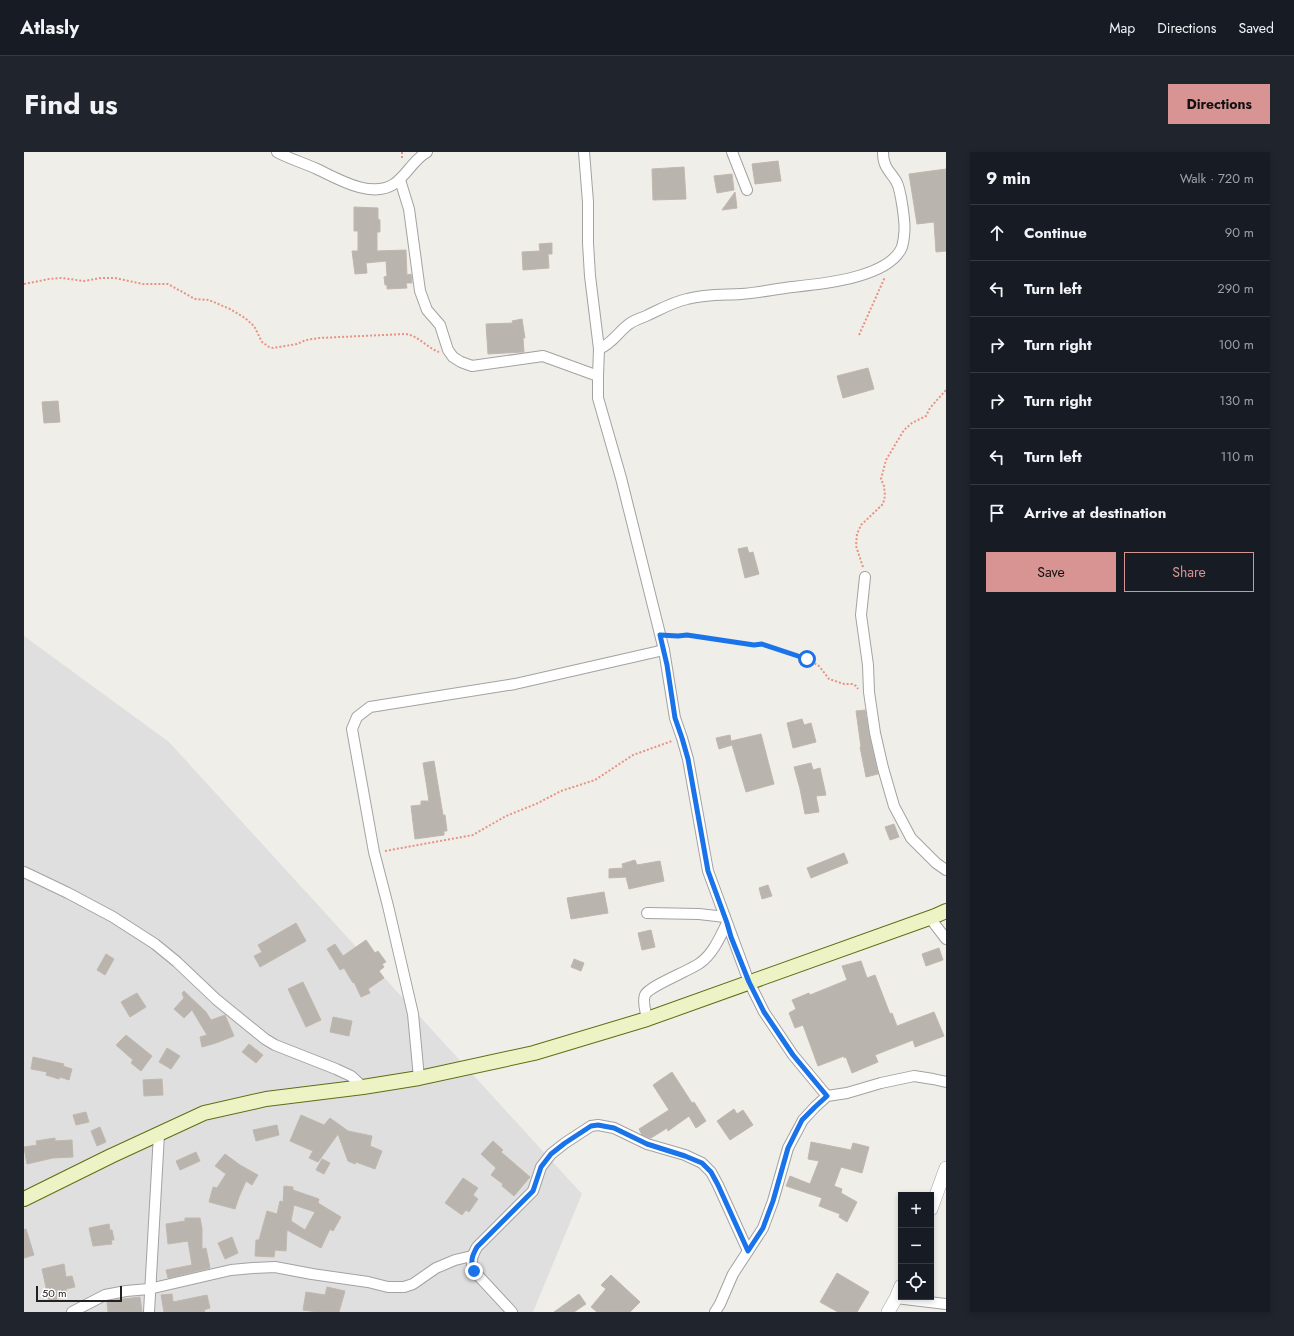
<!DOCTYPE html>
<meta charset="utf-8">
<style>
body{margin:0;font-family:Jost,sans-serif;background:#20242c;color:#f1f3f6}
.controls{position:absolute;right:12px;bottom:12px;display:grid;overflow:hidden;border-radius:0px;box-shadow:0 2px 6px #0003}
.controls button{width:36px;height:36px;display:grid;place-items:center;padding:0;border:0;border-bottom:1px solid #363941;background:#171b24;color:#f1f3f6;font:20px sans-serif}
.scale{position:absolute;left:12px;bottom:10px;width:86px;box-sizing:border-box;padding-left:4px;border:2px solid #212121;border-top:0;font-size:11px;line-height:14px;white-space:nowrap;color:#212121;-webkit-text-stroke:3px #fff;paint-order:stroke}
.stop{position:absolute;width:12px;height:12px;margin:-9px;border:3px solid #1a73e8;border-radius:50%;background:#fff}
.stop.end{background:#1a73e8;border-color:#fff;box-shadow:0 1px 4px #0008}
.list{margin:0;padding:0;list-style:none}
h2{display:flex;justify-content:space-between;align-items:center;height:52px;margin:0;padding:0 16px;font-size:17px}
h2 small{font-size:13px;font-weight:400;color:#9ea1a6}
.list li{display:grid;grid-template-columns:26px 1fr auto;gap:12px;align-items:center;box-sizing:border-box;height:56px;padding:0 16px;border-top:1px solid #363941}
.list b{display:block;font-size:15px;white-space:nowrap}
.list em{font-size:13px;font-style:normal;color:#9ea1a6}
.actions{display:flex;gap:8px;padding:12px 16px}
.actions a{flex:1;padding:9px 0;border:1px solid #d89493;border-radius:0px;text-align:center;font-size:14px;color:#d89493}
.actions .main{background:#d89493;color:#111}
.icon{flex:none;width:22px;height:22px;fill:none;stroke:currentColor;stroke-width:2;stroke-linecap:round;stroke-linejoin:round}
.map{position:relative;flex:none;width:922px;height:1160px;overflow:hidden;border-radius:0px}
header{display:flex;align-items:center;gap:24px;box-sizing:border-box;height:56px;padding:0 20px;background:#171b24;border-bottom:1px solid #363941}
header strong{font-size:19px}
nav{display:flex;gap:22px;margin-inline-start:auto;font-size:14px}
.intro{display:flex;align-items:center;justify-content:space-between;box-sizing:border-box;height:96px;padding:0 24px}
h1{margin:0;font-size:28px}
.button{padding:10px 18px;border-radius:0px;background:#d89493;color:#111;font-size:14px;font-weight:700}
main{display:flex;gap:24px;padding:0 24px}
aside{flex:1;background:#171b24;border-radius:0px;box-shadow:0 2px 6px #0003}
.map>svg:first-child{display:block}
.residential{fill:#dfdfdf}
.building{fill:#bab4af;stroke:#c1b7ad;fill-rule:evenodd}
.lines{fill:none;stroke-linecap:round;stroke-linejoin:round}
.minor-casing{stroke:#a2a2a2;stroke-width:12}
.tertiary-casing{stroke:#a2a2a2;stroke-width:14}
.secondary-casing{stroke:#5f6e13;stroke-width:16}
.path{stroke:#e99182;stroke-width:2;stroke-dasharray:2 2;stroke-linecap:butt}
.minor{stroke:#fff;stroke-width:10}
.tertiary{stroke:#fff;stroke-width:13}
.secondary{stroke:#eef3c5;stroke-width:14}
.route{stroke:#1a73e8;stroke-width:5}
</style>
<header>
<strong>Atlasly</strong>
<nav><a>Map</a><a>Directions</a><a>Saved</a></nav>
</header>
<div class="intro"><h1>Find us</h1><a class="button">Directions</a></div>
<main>
<div class="map">
<svg width="922" height="1160" viewBox="0 0 922 1160">
<rect width="100%" height="100%" fill="#f0eee9"/>
<polygon class="residential" points="0,484 145,590 558,1042 509,1160 0,1160"/>
<g class="building">
<polygon points="754,9 757,29 731,32 728,12"/>
<polygon points="660,15 662,47 629,48 628,17"/>
<polygon points="922,17 922,99 912,100 910,70 893,72 885,22"/>
<polygon points="708,22 710,38 693,41 690,24"/>
<polygon points="711,40 713,56 698,58"/>
<polygon points="330,55 354,56 354,67 356,68 356,80 353,80 353,99 382,98 383,123 387,122 388,131 382,131 383,136 363,137 363,133 361,133 360,125 363,124 362,109 342,111 343,121 331,122 328,99 334,99 334,79 330,79"/>
<polygon points="528,91 528,102 524,102 525,116 499,118 498,100 516,99 515,92"/>
<polygon points="498,167 501,186 499,186 500,200 464,202 462,172 489,171 488,169"/>
<polygon points="844,216 850,237 819,246 813,224"/>
<polygon points="34,249 36,270 20,271 18,250"/>
<polygon points="723,395 725,401 729,400 735,422 721,426 714,397"/>
<polygon points="841,558 845,582 854,622 842,625 836,595 837,595 832,559"/>
<polygon points="778,567 780,573 787,571 792,590 769,596 763,571"/>
<polygon points="737,582 750,632 722,640 708,593 695,597 692,586 706,583 707,589"/>
<polygon points="410,609 419,663 421,663 423,679 420,679 420,683 391,687 387,654 397,653 397,649 405,649 399,611"/>
<polygon points="787,611 789,618 796,616 802,643 792,644 795,660 781,662 776,637 770,615"/>
<polygon points="870,672 875,685 866,688 861,675"/>
<polygon points="820,701 824,711 787,726 783,716"/>
<polygon points="611,708 613,713 636,709 640,729 605,737 602,725 585,726 585,717 599,716 598,712"/>
<polygon points="744,733 748,744 738,747 735,736"/>
<polygon points="580,740 584,761 547,767 543,746"/>
<polygon points="272,771 282,789 236,815 230,804 238,800 234,793"/>
<polygon points="627,778 631,795 618,798 614,781"/>
<polygon points="342,788 351,801 354,799 362,810 358,812 360,815 355,819 360,826 344,837 346,841 337,845 330,830 329,831 320,816 316,818 303,797 311,792 319,804"/>
<polygon points="915,796 919,808 902,814 898,802"/>
<polygon points="82,802 90,807 81,823 73,818"/>
<polygon points="550,807 560,811 557,819 547,815"/>
<polygon points="837,809 843,826 851,823 866,862 868,861 873,874 910,860 920,884 891,895 889,888 851,903 854,910 828,921 822,905 820,906 820,904 794,914 779,873 771,876 765,861 772,857 768,848 785,841 786,843 823,828 818,814"/>
<polygon points="279,830 297,868 282,875 264,837"/>
<polygon points="160,839 182,860 187,868 201,863 210,884 192,891 178,895 176,885 183,883 168,858 160,866 150,857 160,846 158,841"/>
<polygon points="113,841 122,855 106,865 97,850"/>
<polygon points="309,865 328,869 325,884 306,880"/>
<polygon points="102,883 128,904 117,919 107,911 109,908 92,893"/>
<polygon points="225,892 239,903 232,911 218,900"/>
<polygon points="143,896 156,904 147,917 135,910"/>
<polygon points="9,905 40,912 39,914 48,917 45,928 36,925 35,927 22,923 23,920 7,917"/>
<polygon points="648,920 668,951 670,950 682,969 672,976 665,964 644,979 643,976 627,986 625,986 618,983 615,977 645,958 629,933"/>
<polygon points="138,927 139,943 120,944 119,928"/>
<polygon points="710,957 713,962 719,958 729,973 706,988 693,969"/>
<polygon points="62,960 65,970 52,973 49,963"/>
<polygon points="277,963 300,973 306,966 324,979 348,984 346,994 358,999 351,1017 332,1010 331,1012 324,1009 314,982 294,1010 285,1006 289,999 266,989"/>
<polygon points="253,973 255,983 232,989 229,978"/>
<polygon points="76,975 82,990 73,994 67,979"/>
<polygon points="31,986 31,989 48,988 49,1005 29,1006 3,1012 0,995 13,993 12,989"/>
<polygon points="469,989 479,998 477,1000 506,1025 490,1044 478,1034 479,1032 467,1023 472,1016 457,1002"/>
<polygon points="787,990 827,998 829,991 845,995 838,1021 817,1015 810,1034 818,1037 817,1041 833,1050 823,1070 815,1065 816,1062 795,1054 798,1046 762,1034 766,1024 786,1032 795,1009 784,1007"/>
<polygon points="172,1000 176,1009 156,1018 152,1009"/>
<polygon points="201,1002 216,1013 234,1023 228,1033 222,1029 215,1045 211,1057 185,1050 189,1035 193,1036 202,1022 191,1014"/>
<polygon points="298,1007 306,1011 300,1022 292,1018"/>
<polygon points="439,1026 454,1036 449,1043 454,1047 445,1060 442,1058 438,1063 421,1051"/>
<path d="M260,1034L269,1035V1038L295,1047L294,1051L317,1065L309,1079L306,1077L297,1096L263,1078L262,1099L251,1098L250,1105L231,1104L232,1088H235L243,1059L253,1062L256,1049L259,1050ZM270,1053L291,1060L281,1078L267,1069Z"/>
<polygon points="161,1066 176,1066 178,1076 178,1097 182,1096 186,1116 144,1126 142,1118 168,1113 164,1089 144,1092 142,1072 161,1069"/>
<polygon points="85,1072 86,1078 88,1078 90,1088 87,1088 88,1092 69,1094 65,1076"/>
<polygon points="2,1077 10,1103 0,1106 0,1078"/>
<polygon points="208,1085 214,1101 201,1107 194,1091"/>
<polygon points="40,1112 42,1125 48,1124 51,1135 42,1137 43,1145 25,1149 18,1117"/>
<polygon points="813,1121 845,1140 833,1160 814,1160 796,1150"/>
<polygon points="587,1123 616,1150 606,1160 573,1160 567,1155 582,1137 577,1133"/>
<polygon points="303,1135 321,1139 315,1160 294,1160 279,1158 282,1140 301,1143"/>
<polygon points="148,1142 149,1150 183,1143 186,1156 180,1158 181,1160 140,1160 137,1143"/>
<polygon points="555,1142 562,1152 550,1160 530,1160"/>
<polygon points="116,1145 118,1160 84,1160 83,1149"/>
</g>
<g class="lines">
<g class="minor-casing">
<g id="minor">
<path d="M253,0C266,7 280,11 293,17C314,27 347,47 370,32C383,23 389,8 403,0"/>
<polyline points="560,0 564,50 564,91 566,124 575,197 574,224 574,246 597,326 640,498 651,566 658,586 664,607 684,719 725,830 740,860 769,903 803,944"/>
<polyline points="708,0 723,38"/>
<polyline points="376,28 385,57 396,139 403,158 416,173 424,198 429,205 437,210 448,214 519,204 574,224"/>
<path d="M575,197C589,191 593,181 605,172C610,168 618,166 624,163C637,157 649,150 663,147C681,142 699,143 717,142C734,141 751,137 768,135C797,132 865,126 878,95C879,91 880,87 880,83C882,74 877,37 872,29C865,18 859,15 859,0"/>
<polyline points="841,425 837,463 844,513 845,540 851,581 859,616 870,654 887,686 912,711 922,718"/>
<polyline points="0,720 44,741 89,765 131,792 153,810 193,848 241,887 251,893 312,917 327,924 339,935"/>
<polyline points="623,761 675,762 701,765"/>
<polyline points="906,766 922,787"/>
<path d="M623,867C622,860 618,850 621,843C625,834 665,819 676,811C689,802 696,785 703,771"/>
<polyline points="395,926 389,862 364,754 350,700 328,577 333,565 346,555 491,532 640,498"/>
<polyline points="872,1146 922,1152"/>
<polyline points="48,1160 81,1143 102,1139 125,1137 207,1118 229,1116 251,1115 288,1122 344,1130 364,1135 380,1135 389,1132 412,1116 431,1108 448,1104"/>
<polyline points="125,1160 135,982"/>
<path d="M488,1160L450,1119C446,1109 448,1104 453,1095L509,1039L517,1015L527,1002L541,991L567,974L574,973L590,976L623,992L661,1003L678,1011L687,1020L694,1033L724,1099"/>
<polyline points="691,1160 696,1152 709,1122 739,1076 749,1049 764,996 779,968 791,955 803,944 823,941 857,931 890,924 909,927 922,930"/>
</g>
</g>
<g class="tertiary-casing">
<g id="tertiary">
<polyline points="907,1057 922,1016"/>
<polyline points="864,1160 872,1146 877,1134"/>
</g>
</g>
<g class="secondary-casing">
<polyline id="secondary" points="0,1047 87,1004 180,961 242,947 339,935 395,926 510,901 623,867 911,764 922,759"/>
</g>
<g class="path">
<polyline points="378,0 378,7"/>
<path d="M0,132L25,127L37,126L60,129L77,126H91L119,132H144L171,147L185,148L206,157L221,166L230,174L238,190L245,195L249,196L273,192L282,188L295,186L381,182C394,183 403,196 415,200"/>
<polyline points="835,183 861,125"/>
<polyline points="839,415 832,394 833,382 837,373 859,352 861,344 860,334 857,327 862,308 880,278 888,271 902,264 906,256 922,238"/>
<polyline points="647,484 663,483 730,493 738,492 783,507 795,514 805,527 820,532 828,532 832,534 834,537"/>
<polyline points="361,699 449,683 482,664 512,652 537,639 571,628 609,603 648,589"/>
</g>
<use href="#minor" class="minor"/>
<use href="#tertiary" class="tertiary"/>
<use href="#secondary" class="secondary"/>
</g>
<g class="lines">
<path class="route" d="M450,1119C446,1109 448,1104 453,1095L509,1039L517,1015L527,1002L541,991L567,974L574,973L590,976L623,992L661,1004L678,1011L687,1020L694,1033L724,1099L739,1076L749,1049L764,996L778,968L791,955L803,944L769,903L740,860L725,830L707,785L703,771L684,719L664,607L658,586L651,566L643,513L636,483L654,484L663,483L730,493L738,492L783,507"/>
</g>
</svg>
<div class="controls">
<button>+</button>
<button>−</button>
<button><svg class="icon" aria-label="locate" viewBox="0 0 24 24"><circle cx="12" cy="12" r="6"/><path d="M12 2v4M12 18v4M2 12h4M18 12h4"/></svg></button>
</div>
<div class="scale">50 m</div>
<div class="stop" style="left:783px;top:507px"></div>
<div class="stop end" style="left:450px;top:1119px"></div>
</div>
<aside>
<h2>9 min<small>Walk · 720 m</small></h2>
<ul class="list">
<li><svg class="icon" aria-label="ahead" viewBox="0 0 24 24"><path d="M12 20V5M6 11l6-6 6 6"/></svg><div><b>Continue</b></div><em>90 m</em></li>
<li><svg class="icon" aria-label="left" viewBox="0 0 24 24"><path d="M17 20v-9H6M10 6l-5 5 5 5"/></svg><div><b>Turn left</b></div><em>290 m</em></li>
<li><svg class="icon" aria-label="right" viewBox="0 0 24 24"><path d="M7 20v-9h11M14 6l5 5-5 5"/></svg><div><b>Turn right</b></div><em>100 m</em></li>
<li><svg class="icon" aria-label="right" viewBox="0 0 24 24"><path d="M7 20v-9h11M14 6l5 5-5 5"/></svg><div><b>Turn right</b></div><em>130 m</em></li>
<li><svg class="icon" aria-label="left" viewBox="0 0 24 24"><path d="M17 20v-9H6M10 6l-5 5 5 5"/></svg><div><b>Turn left</b></div><em>110 m</em></li>
<li><svg class="icon" aria-label="arrive" viewBox="0 0 24 24"><path d="M6 21V4h12l-3 4 3 4H6"/></svg><div><b>Arrive at destination</b></div></li>
</ul>
<div class="actions"><a class="main">Save</a><a>Share</a></div>
</aside>
</main>
